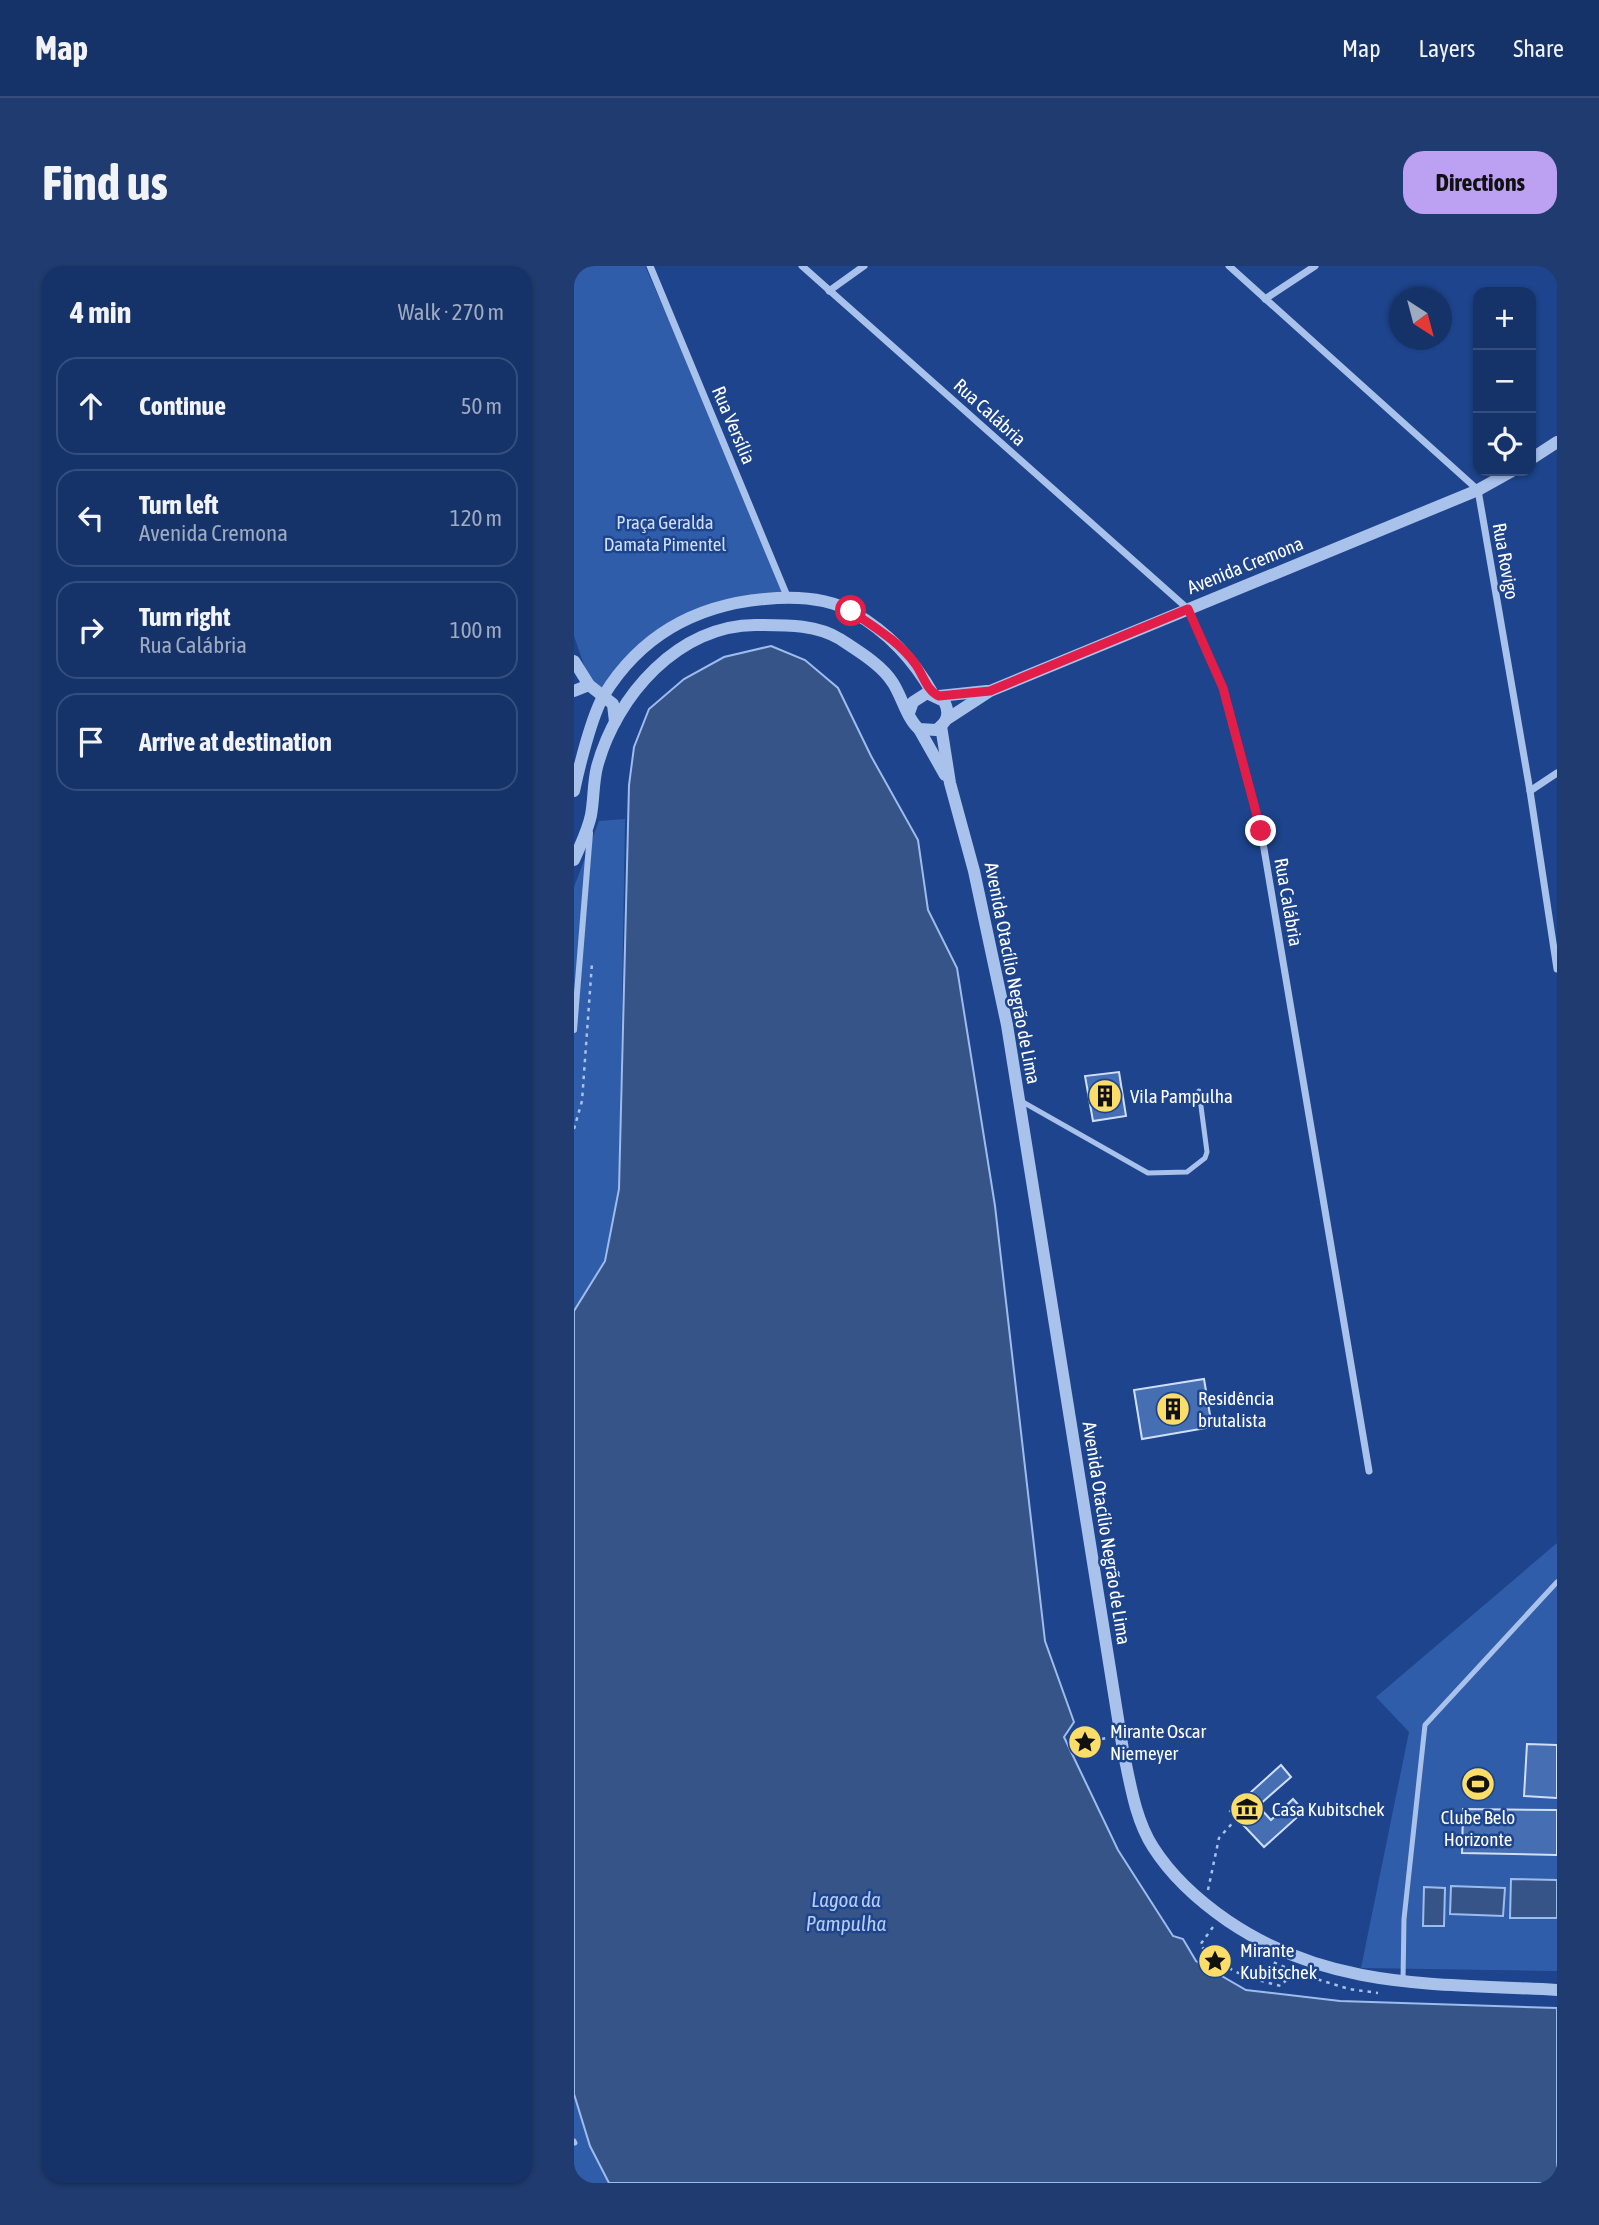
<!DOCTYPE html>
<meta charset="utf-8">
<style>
body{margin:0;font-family:"Asap Condensed",sans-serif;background:#1f3b6f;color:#f1f3f6}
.controls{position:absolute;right:21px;top:21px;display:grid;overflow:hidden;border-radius:14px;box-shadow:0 2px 5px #0004}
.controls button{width:63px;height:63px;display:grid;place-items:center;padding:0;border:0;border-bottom:2px solid #354e7d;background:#163369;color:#f1f3f6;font:35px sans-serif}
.compass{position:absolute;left:815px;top:21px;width:63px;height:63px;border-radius:50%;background:#163369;box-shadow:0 2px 5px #0004;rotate:144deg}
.stop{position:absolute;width:21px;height:21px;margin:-16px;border:5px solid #e11d48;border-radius:50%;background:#fff}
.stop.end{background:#e11d48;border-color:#fff;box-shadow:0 2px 7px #0008}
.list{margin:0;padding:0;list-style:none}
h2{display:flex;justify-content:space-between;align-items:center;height:91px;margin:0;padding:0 28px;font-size:30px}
h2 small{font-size:23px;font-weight:400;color:#9eaac0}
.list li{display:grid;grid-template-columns:46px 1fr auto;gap:21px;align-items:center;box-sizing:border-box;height:98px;margin:0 14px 14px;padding:0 14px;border:2px solid #354e7d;border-radius:21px}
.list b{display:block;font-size:26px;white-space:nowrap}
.list p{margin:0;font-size:23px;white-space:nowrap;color:#9eaac0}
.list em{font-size:23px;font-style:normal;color:#9eaac0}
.icon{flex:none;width:38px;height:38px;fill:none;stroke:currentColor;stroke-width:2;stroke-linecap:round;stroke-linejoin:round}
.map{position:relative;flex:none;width:983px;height:1917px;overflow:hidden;border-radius:21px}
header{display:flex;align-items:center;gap:42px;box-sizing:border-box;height:98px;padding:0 35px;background:#163369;border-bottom:2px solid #354e7d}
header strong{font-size:33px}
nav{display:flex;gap:38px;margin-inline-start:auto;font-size:24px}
.intro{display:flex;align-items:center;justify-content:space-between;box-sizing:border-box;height:168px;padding:0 42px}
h1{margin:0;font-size:49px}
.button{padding:18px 32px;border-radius:21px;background:#bca0f2;color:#111;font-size:24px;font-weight:700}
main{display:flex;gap:42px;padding:0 42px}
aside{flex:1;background:#163369;border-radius:21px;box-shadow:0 2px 5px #0004}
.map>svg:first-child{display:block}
.green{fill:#305da9}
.water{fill:#375488;stroke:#9dbcee;stroke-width:2}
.building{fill:#456eb3;stroke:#cfdff9;stroke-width:2}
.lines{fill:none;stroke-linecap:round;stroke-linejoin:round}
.path{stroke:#a9c2ec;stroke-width:2.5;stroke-dasharray:3.5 5;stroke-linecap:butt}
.service{stroke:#a9c2ec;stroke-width:5}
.pedestrian{stroke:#a9c2ec;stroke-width:6}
.minor{stroke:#a9c2ec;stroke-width:7}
.tertiary{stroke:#a9c2ec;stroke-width:12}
.route{stroke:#e11d48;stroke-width:9}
.labels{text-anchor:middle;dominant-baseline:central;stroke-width:5;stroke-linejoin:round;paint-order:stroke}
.street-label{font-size:19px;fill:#fff;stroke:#1d448c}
.park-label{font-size:19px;fill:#cfdff9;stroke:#1d448c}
.poi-label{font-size:19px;fill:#fff;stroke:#1d448c;text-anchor:start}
.water-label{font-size:21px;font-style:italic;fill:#b5cdf4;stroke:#1d448c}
</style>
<header>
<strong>Map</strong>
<nav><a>Map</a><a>Layers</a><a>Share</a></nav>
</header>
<div class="intro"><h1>Find us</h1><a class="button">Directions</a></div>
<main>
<aside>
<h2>4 min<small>Walk · 270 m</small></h2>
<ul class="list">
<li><svg class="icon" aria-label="ahead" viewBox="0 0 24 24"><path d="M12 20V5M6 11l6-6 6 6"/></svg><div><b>Continue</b></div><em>50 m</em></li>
<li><svg class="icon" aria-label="left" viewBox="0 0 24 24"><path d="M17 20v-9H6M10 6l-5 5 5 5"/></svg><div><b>Turn left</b><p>Avenida Cremona</p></div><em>120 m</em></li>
<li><svg class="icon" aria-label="right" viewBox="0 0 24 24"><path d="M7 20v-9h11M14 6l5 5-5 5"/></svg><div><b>Turn right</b><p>Rua Calábria</p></div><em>100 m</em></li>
<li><svg class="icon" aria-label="arrive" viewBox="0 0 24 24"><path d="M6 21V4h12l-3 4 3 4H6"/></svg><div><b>Arrive at destination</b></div></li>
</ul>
</aside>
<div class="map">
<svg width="983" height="1917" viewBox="0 0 983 1917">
<rect width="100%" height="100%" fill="#1d448c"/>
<g class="green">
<polygon points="0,0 71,0 218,332 168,335 85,373 28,430 16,417 0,370"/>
<polygon points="51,553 45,923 31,995 0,1045 0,621 25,555"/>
<polygon points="983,1277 983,1705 787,1702 835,1466 802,1431"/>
<polygon points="0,1828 16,1880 35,1917 0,1917"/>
</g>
<g class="water">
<polygon points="197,380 231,394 264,422 297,490 344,574 354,644 383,702 421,940 471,1375 500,1456 490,1471 544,1584 599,1670 609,1673 622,1695 672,1724 766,1735 983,1742 983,1917 35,1917 16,1880 0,1828 0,1045 31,995 45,923 55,519 60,481 75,443 110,413 150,391"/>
<polygon points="937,1613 983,1614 983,1652 936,1652"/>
<polygon points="877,1620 931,1622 929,1650 876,1648"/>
<polygon points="850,1621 871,1622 870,1660 849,1660"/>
</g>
<g class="building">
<polygon points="545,806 552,850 519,855 511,810"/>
<polygon points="630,1113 638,1161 568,1173 560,1124"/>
<polygon points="953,1478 983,1479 983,1532 950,1530"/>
<polygon points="707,1499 717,1511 684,1540 697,1554 719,1533 730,1545 690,1581 656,1545"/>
<polygon points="889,1543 983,1544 983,1589 888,1587"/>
</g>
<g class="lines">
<g class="path">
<polyline points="0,863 8,835 18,697"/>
<polyline points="511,1476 533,1472"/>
<polyline points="634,1624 645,1572 663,1552"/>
<path d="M639,1661L626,1679C650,1705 674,1712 707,1720L720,1705L699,1696"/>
<polyline points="736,1711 775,1723 804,1727"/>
</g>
<g class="service">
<polyline points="447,835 574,907 613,906 631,892 633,886 625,825"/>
<polyline points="829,1714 830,1653 851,1459 983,1316"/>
<polyline points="0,1875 1,1877"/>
</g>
<polyline class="pedestrian" points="0,764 16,567"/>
<g class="minor">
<polyline points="76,0 213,330"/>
<polyline points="228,0 614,343 649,422 687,565 795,1205"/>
<polyline points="655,0 904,224 956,525 983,703"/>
<polyline points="255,25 290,0"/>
<polyline points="691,33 741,0"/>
<polyline points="956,525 983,507"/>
</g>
<g class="tertiary">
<polyline points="957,193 983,176"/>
<polyline points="0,395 15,419 39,438 41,456"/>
<polyline points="0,425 15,419"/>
<polyline points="365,430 413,425"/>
<polyline points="373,453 416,425 904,224 938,205"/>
<path d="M367,460L376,517L400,605L433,759L549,1484C556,1516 561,1553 579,1581C598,1611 625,1635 654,1655C757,1725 865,1717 983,1724"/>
<polyline points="345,463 371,509"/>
<path d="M0,525C5,501 18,449 30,429C67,369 123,339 191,333C221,330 252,331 279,346C315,367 339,393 359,428"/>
<path d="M0,594C6,580 14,564 17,549C20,533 19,517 23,501C42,430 105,358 183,359C211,359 242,358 266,373C284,385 308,399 319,417C328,431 333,453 345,463L362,464C374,456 376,447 370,435L353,427L339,436L335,447"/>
</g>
</g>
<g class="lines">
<path class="route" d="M277,345C300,361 326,376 342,399C349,409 353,425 365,430L416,425L614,343L649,422L687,565"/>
</g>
<defs>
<g id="building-disc" transform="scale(1.75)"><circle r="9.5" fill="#fcdd68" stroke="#1d448c"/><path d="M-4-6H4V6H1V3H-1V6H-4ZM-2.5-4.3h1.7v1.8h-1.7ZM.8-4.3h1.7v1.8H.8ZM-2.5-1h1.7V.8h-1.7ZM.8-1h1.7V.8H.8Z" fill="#111"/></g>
<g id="sight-disc" transform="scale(1.75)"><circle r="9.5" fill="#fcdd68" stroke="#1d448c"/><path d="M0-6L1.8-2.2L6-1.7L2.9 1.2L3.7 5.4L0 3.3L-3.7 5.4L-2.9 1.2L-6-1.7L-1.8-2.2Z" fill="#111"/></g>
<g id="stadium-disc" transform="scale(1.75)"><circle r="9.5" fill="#fcdd68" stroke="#1d448c"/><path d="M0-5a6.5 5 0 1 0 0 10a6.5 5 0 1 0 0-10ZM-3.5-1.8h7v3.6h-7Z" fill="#111"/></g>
<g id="museum-disc" transform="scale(1.75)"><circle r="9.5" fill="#fcdd68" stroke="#1d448c"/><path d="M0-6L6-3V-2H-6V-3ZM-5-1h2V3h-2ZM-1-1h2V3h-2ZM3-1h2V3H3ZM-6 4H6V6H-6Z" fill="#111"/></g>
</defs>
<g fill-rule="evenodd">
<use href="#building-disc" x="531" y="830"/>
<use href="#building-disc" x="599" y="1143"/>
<use href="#sight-disc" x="511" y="1476"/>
<use href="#stadium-disc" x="904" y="1518"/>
<use href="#museum-disc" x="673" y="1543"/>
<use href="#sight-disc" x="641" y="1695"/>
</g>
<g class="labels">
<g class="street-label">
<text transform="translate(416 146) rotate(42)">Rua Calábria</text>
<text transform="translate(160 159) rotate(67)">Rua Versília</text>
<text transform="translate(932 295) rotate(80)">Rua Rovigo</text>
<text transform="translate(671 299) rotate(-22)">Avenida Cremona</text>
<text transform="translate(715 636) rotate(80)">Rua Calábria</text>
<text transform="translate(439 707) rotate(79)">Avenida Otacílio Negrão de Lima</text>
<text transform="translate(533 1267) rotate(81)">Avenida Otacílio Negrão de Lima</text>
</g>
<g class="park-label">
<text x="91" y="256">Praça Geralda<tspan x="91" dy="22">Damata Pimentel</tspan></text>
</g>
<g class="poi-label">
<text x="556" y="830">Vila Pampulha</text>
<text x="624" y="1132">Residência<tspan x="624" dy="22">brutalista</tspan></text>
<text x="536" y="1465">Mirante Oscar<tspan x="536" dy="22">Niemeyer</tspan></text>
<text x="698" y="1543">Casa Kubitschek</text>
<text x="904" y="1551" text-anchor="middle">Clube Belo<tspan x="904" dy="22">Horizonte</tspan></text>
<text x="666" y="1684">Mirante<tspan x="666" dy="22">Kubitschek</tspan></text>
</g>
<g class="water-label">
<text x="272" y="1633">Lagoa da<tspan x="272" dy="24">Pampulha</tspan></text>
</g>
</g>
</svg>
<div class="controls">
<button>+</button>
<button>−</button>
<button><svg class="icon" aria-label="locate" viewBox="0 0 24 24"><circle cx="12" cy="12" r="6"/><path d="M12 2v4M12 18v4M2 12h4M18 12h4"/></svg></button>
</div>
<svg class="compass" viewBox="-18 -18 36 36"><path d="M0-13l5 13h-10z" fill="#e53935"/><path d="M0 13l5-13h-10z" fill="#9eaac0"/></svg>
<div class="stop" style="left:277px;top:345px"></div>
<div class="stop end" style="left:687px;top:565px"></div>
</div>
</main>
